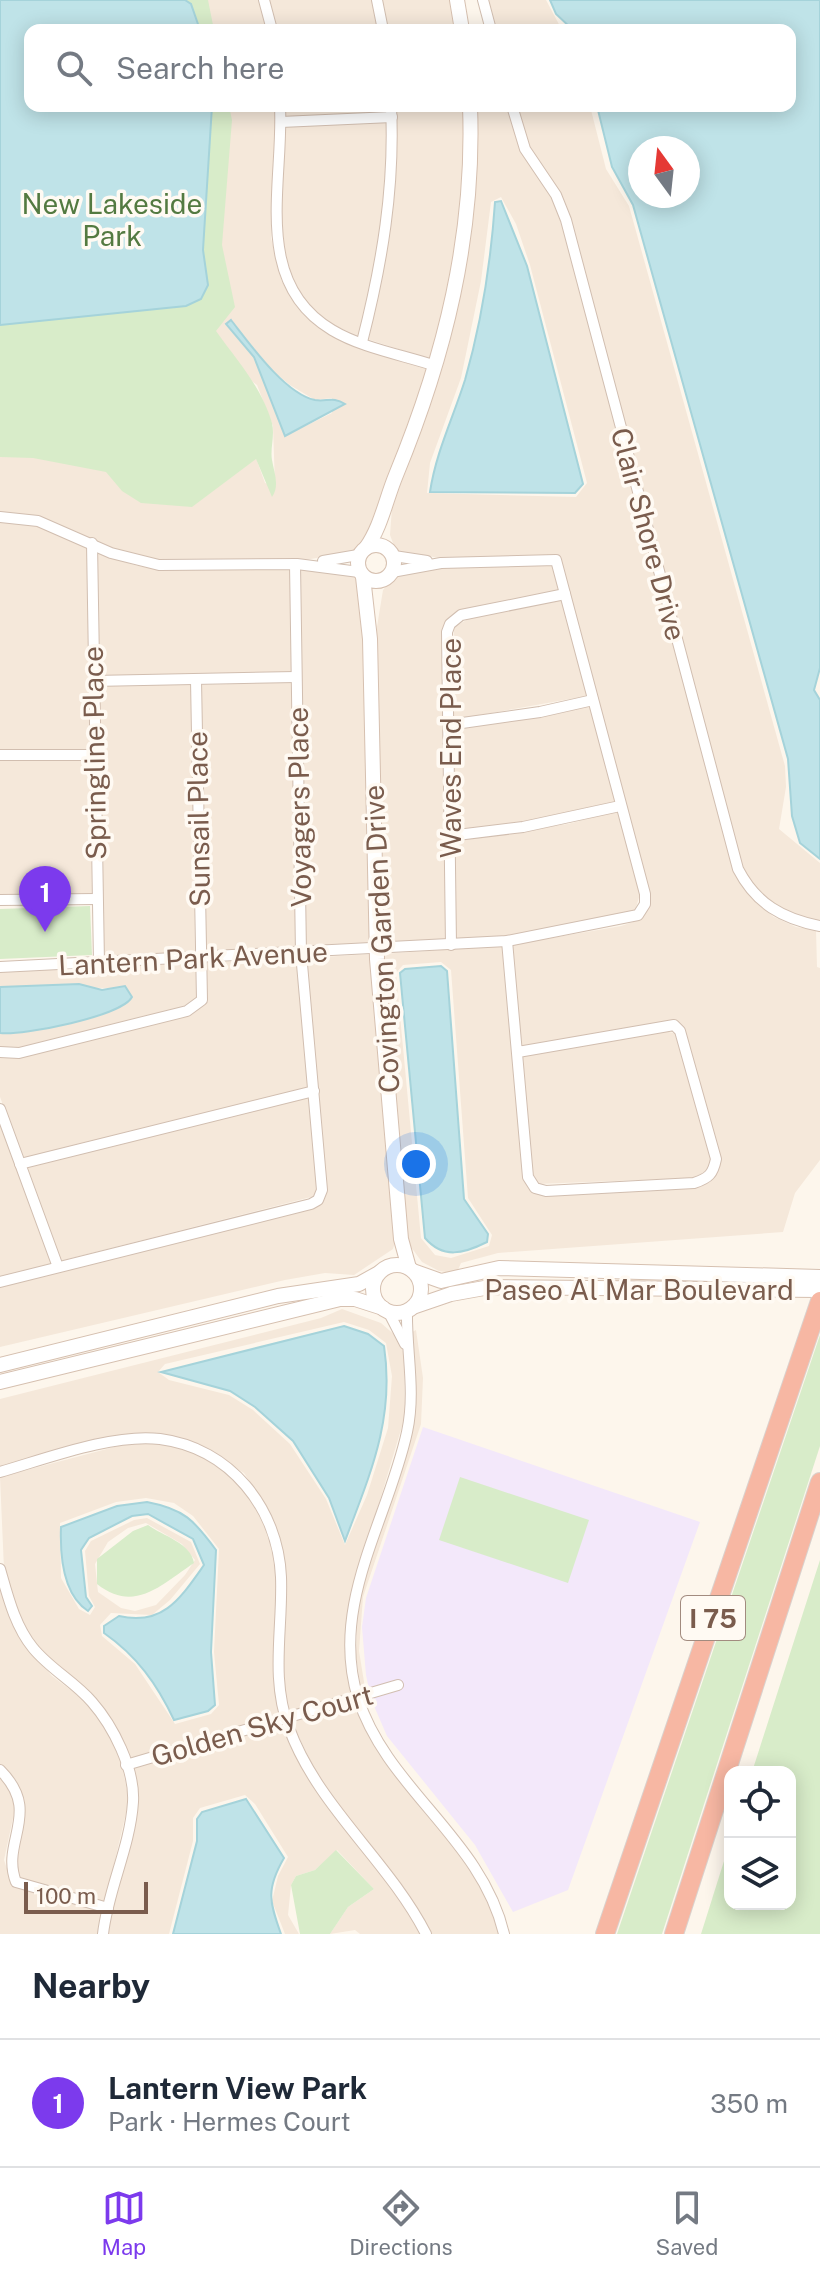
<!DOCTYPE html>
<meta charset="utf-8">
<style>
body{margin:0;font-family:"Public Sans",sans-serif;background:#f6f6f7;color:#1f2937}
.controls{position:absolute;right:24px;bottom:24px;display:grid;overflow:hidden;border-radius:16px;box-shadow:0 4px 20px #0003}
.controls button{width:72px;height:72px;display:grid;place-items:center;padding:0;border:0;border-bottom:2px solid #e0e1e3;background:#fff;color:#1f2937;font:40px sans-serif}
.compass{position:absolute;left:628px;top:136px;width:72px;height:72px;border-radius:50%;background:#fff;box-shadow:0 4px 20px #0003;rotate:345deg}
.scale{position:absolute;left:24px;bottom:20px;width:124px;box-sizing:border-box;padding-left:8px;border:4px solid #7a5c4d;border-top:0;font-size:22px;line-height:28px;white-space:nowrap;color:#7a5c4d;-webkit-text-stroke:6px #fffaf3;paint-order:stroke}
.you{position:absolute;left:416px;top:1164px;width:28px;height:28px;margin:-20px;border:6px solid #fff;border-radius:50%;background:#1a73e8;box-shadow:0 0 0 12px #1a73e833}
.badge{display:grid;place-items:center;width:52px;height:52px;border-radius:50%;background:#7c3aed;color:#fff;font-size:26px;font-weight:700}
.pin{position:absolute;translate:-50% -66px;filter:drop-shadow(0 2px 4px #0008)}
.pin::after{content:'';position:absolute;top:42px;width:28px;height:24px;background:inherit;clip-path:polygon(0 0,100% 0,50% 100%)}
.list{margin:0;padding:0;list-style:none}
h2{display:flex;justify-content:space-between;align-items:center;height:104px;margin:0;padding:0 32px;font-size:34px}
h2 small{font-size:26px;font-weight:400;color:#747a83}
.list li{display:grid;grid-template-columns:52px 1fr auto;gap:24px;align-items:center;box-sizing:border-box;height:128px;padding:0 32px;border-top:2px solid #e0e1e3}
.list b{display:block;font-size:30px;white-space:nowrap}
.list p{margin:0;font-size:26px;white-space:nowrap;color:#747a83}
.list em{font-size:26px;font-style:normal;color:#747a83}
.icon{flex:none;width:44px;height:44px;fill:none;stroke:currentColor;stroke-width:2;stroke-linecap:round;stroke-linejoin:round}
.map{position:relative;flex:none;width:820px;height:1934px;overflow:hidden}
.search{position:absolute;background:#fff;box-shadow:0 4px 20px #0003;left:24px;right:24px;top:24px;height:88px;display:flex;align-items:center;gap:20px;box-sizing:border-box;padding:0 28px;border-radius:16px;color:#747a83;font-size:30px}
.sheet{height:232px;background:#fff}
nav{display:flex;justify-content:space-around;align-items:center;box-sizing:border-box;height:112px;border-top:2px solid #e0e1e3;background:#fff;font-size:22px;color:#747a83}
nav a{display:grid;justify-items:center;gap:4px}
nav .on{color:#7c3aed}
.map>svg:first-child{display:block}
.residential{fill:#f5e8da;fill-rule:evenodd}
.education{fill:#f3e8fa}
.green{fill:#d8ecc9}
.water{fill:#bfe3e8;stroke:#a5d3da;stroke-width:2;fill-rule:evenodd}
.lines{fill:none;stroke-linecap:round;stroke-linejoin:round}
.street-casing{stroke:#d1beb0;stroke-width:12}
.secondary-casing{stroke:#d6c0b0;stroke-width:16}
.highway-casing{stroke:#dad1cd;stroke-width:20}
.street{stroke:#fff;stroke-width:10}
.secondary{stroke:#fff;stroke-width:14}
.highway{stroke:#f7b7a3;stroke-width:18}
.labels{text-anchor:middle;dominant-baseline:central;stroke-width:7;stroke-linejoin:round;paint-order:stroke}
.shield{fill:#fffaf3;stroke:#a28b7f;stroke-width:2}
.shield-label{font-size:26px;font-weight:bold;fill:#7a5c4d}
.park-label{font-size:28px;fill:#537a41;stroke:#fffaf3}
.street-label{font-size:28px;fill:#7a5c4d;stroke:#fffaf3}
</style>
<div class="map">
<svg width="820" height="1934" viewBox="0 0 820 1934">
<rect width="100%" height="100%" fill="#fdf6ec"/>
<g class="residential">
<polygon points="192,0 260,0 267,30 204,30"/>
<polygon points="269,0 373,0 378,30 276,30"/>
<polygon points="382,0 453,0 458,30 387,30"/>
<polygon points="488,0 546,0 562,30 496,30"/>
<path d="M215,106H276L271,238L282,282L297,306L330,334L430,369L363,545L356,551L305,560H159L112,548L39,516L0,512V443L240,450L252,447L265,483L275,486L273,426L257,385L213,352ZM231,321L269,368L290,385L315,400L332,398V413L285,436L254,357L226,325Z"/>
<polygon points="285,106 387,106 387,113 285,117"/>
<polygon points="396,106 465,106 467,145 459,246 433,360 367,339 390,236 395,180"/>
<path d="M474,106H507L521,151L552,197L561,222L734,870L756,903L774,917L796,927L816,930L817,967L820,968V1160L795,1193L783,1232L498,1253L461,1263L457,1272L452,1273L439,1271L422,1262L411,1247H407L381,954L503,946L531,1190L695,1187L710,1182L720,1160L674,1020L522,1047L511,945L621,926L639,920L648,907L560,555L440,558L396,551L390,535L393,494L439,372ZM501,197L516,224L530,265L587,483L576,497L427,493L430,463L461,378L481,281L491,202ZM441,962L451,970L468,1198L492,1235L489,1246L451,1258L435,1255L421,1238L396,973L403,965Z"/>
<polygon points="516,106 590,106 606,169 629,206 785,766 786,787 779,829 820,863 820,921 798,918 762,896 742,868 570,219 529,147"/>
<polygon points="387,122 386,179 377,263 359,336 333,325 311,308 297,291 285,265 280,223 285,126"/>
<polygon points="0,522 37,526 88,546 89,750 0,750"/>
<polygon points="96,551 134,565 159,570 290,569 292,673 98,676"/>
<polygon points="553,565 559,590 460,610 447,620 443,630 447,940 381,944 375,639 383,590 395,576 441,568"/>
<polygon points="299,569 347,574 357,577 362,588 372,945 305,948"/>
<polygon points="562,599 587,696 452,720 454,627 472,617"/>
<polygon points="292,682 297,949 204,953 201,685"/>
<polygon points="98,685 192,685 195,954 103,958"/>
<polygon points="590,706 615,802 523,823 453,831 452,729"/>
<polygon points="90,759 92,894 0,895 0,760"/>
<polygon points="617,811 640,894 635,911 506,936 456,940 453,840 568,824"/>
<polygon points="372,954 396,1239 393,1249 354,1275 325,1273 285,1280 0,1347 0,1287 312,1209 321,1204 326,1190 305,958"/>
<polygon points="297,958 310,1087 23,1158 0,1097 0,1057 20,1057 190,1015 206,1002 204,963"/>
<polygon points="196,963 198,998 186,1007 18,1048 0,1048 0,1033 72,1022 112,988 0,987 0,972"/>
<polygon points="661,1030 677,1034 711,1158 709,1169 693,1178 537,1184 532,1176 523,1056"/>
<polygon points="311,1097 318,1189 315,1196 60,1261 26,1167"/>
<polygon points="0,1121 52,1263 0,1277"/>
<path d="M342,1309L381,1323L397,1337L404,1354L405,1416L350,1601L347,1633L352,1692L288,1712L282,1668L281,1546L269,1510L244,1473L198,1444L158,1434L120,1436L0,1467V1399L321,1318ZM344,1322L369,1330L386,1343L392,1376L388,1428L367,1495L345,1545L326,1499L290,1444L253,1410L229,1395L169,1380L158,1372L165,1364Z"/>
<polygon points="416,1330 423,1378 421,1424 363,1597 359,1651 365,1688 361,1689 356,1656 358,1603 415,1402 412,1332"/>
<path d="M159,1443L195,1453L238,1480L262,1515L273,1547L277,1578L273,1668L280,1714L128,1759L117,1731L34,1643L16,1610L4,1569L0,1477L122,1445ZM146,1498L174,1503L193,1516L219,1549L214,1652L219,1705L211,1714L175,1724L135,1664L102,1636L100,1625L111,1613L152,1615L170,1600L200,1564L191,1542L147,1518L134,1520L91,1541L85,1551L89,1596L95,1607L90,1615L79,1609L61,1578L60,1523L116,1502ZM146,1523L182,1544L195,1560L185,1575L156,1605L135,1611L121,1608L98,1592L95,1564L108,1542L128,1528Z"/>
<polygon points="0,1585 8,1614 28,1649 52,1676 88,1703 110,1736 122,1766 129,1800 105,1903 19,1878 14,1870 25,1805 16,1780 0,1764"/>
<polygon points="355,1701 370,1737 390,1769 468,1863 488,1899 500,1934 430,1934 413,1901 324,1788 291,1721"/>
<polygon points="283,1723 317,1793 407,1907 421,1934 360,1934 355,1930 330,1934 348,1907 374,1889 337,1850 315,1870 296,1876 291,1885 288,1915 299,1934 285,1934 272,1901 278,1876 288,1857 255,1804 245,1795 200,1808 193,1818 193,1841 169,1934 107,1934 138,1801 131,1768"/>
<polygon points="0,1776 9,1785 16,1804 4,1860 12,1884 103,1912 98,1934 0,1934"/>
</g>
<polygon class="education" points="423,1427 700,1522 568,1890 513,1912 475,1845 387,1736 371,1699 366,1675 362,1627 366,1598"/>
<g class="green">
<path d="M0,0H208L214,30H30V106H229L232,120L222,245L235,307L216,331C238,362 261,386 272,423C275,436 270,448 272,460C274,472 280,486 272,497L256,459L192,507L141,503L122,491L106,472L33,458L0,457Z"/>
<polygon points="90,906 92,955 0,959 0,909"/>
<polygon points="820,1335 820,1446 662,1934 617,1934"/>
<polygon points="460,1477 589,1520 568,1583 439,1540"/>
<path d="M148,1525C163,1536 191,1543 194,1563C162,1584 135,1614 97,1584V1559L133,1531Z"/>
<polygon points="820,1560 820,1934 701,1934 730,1842 730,1904 790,1904 790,1772 752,1772"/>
<polygon points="336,1850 374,1889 348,1907 330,1934 300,1934 291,1885 296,1876 315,1870"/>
</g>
<g class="water">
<polygon points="0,0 185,0 191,4 200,30 30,30 30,106 212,106 203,250 208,285 201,299 186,306 0,325"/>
<path d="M550,0H820V668L814,690L820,700V859L800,843L792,816L788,759L633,205L612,167L597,106H790V30H573L556,14ZM640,148H688V196H640Z"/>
<path d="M501,201L527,266L583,484L575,493L430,492C436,452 453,418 465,380C481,324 491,261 495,202Z"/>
<path d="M231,320C249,343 285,394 315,400C327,402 333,396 345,404L285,436L254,357L226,324Z"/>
<path d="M441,966L447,971L464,1199L488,1234L487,1242C463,1254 443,1259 425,1238L400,973L405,969Z"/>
<path d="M79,984L102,990L125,986L132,997C122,1016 23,1036 0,1033V987Z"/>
<path d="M344,1326L368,1334L384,1346C395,1419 370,1474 345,1541L329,1498L293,1441L255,1407L230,1391L161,1372Z"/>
<path d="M147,1502C184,1509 194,1520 216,1550L211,1652L215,1705L208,1711L174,1720C157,1684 137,1656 104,1633V1626L119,1616C163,1626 180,1599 204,1565L193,1539L148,1514L132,1516L89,1538L81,1550L86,1597L92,1606L88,1611C62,1594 60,1555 61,1527L117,1506Z"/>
<path d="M246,1799L284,1858C266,1889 269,1901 281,1934H173L197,1841V1819L202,1812Z"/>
</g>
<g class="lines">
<g class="street-casing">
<g id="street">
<polyline points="264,0 272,30"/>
<polyline points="377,0 383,30"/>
<polyline points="483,0 491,30"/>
<path d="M280,106C284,183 251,282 332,330C362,348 403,355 436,366"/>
<path d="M512,106L525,149L556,195L566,220L738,869C756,904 783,919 820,926"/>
<polyline points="281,122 392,117"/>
<path d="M362,342C382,264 395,187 391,106"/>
<polyline points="0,517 38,521 111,553 159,565 297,564 359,572"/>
<polyline points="92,543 99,963"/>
<polyline points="394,556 427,561"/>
<polyline points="323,561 358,555"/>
<polyline points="93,681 296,677"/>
<polyline points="448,725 540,712 593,700"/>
<polyline points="0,755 94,755"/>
<polyline points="449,836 523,827 620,806"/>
<polyline points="0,900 96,899"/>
<path d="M507,941L528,1177L535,1188L546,1191L694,1183C709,1178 713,1174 716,1159L680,1031L674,1025L518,1052"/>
<polyline points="451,945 447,632 450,624 461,615 565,594"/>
<polyline points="0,967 507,941 638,915 645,904 645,894 556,560 441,563 392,572"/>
<polyline points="0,1052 19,1053 187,1011 202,1000 196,680"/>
<polyline points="0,1109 58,1267"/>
<polyline points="20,1164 314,1091"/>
<polyline points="0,1282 311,1204 318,1200 322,1190 301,953 295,564"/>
<path d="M407,1310C406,1351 416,1391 407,1432C388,1520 329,1605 358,1698C387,1789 482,1839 504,1934"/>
<polyline points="388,1311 405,1344"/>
<path d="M0,1472C45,1459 114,1433 160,1439C230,1448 278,1508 281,1577C283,1628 270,1678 289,1728C318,1807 388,1860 426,1934"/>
<path d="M0,1569C8,1597 15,1626 33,1648C50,1669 75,1682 92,1702C113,1726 135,1769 133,1802C130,1848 108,1889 103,1934"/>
<polyline points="126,1765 398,1685"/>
<path d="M0,1770C43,1813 0,1841 16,1882L108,1908"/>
</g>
</g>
<g class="secondary-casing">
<g id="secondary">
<polyline points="457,0 462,30"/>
<circle cx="376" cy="563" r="18"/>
<path d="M366,548C381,527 386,499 396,475C445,356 475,235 470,106"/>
<polyline points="363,577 370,639 377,959 401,1239 409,1268"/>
<circle cx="397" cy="1289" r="24"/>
<polyline points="413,1271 441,1281 499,1268 820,1277"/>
<polyline points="413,1307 451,1294 490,1287 820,1290"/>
<polyline points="0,1365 278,1296 359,1284 377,1274"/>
<polyline points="0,1382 340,1299 355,1299 383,1308"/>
</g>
</g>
<g class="highway-casing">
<g id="highway">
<polyline points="605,1934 820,1301"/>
<polyline points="674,1934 820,1482"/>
</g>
</g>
<use href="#street" class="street"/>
<use href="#secondary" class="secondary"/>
<use href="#highway" class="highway"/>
</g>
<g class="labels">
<rect class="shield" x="681" y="1596" width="64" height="44" rx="6"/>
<g class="shield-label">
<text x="713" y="1618">I 75</text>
</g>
<g class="park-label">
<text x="112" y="203">New Lakeside<tspan x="112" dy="32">Park</tspan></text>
</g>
<g class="street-label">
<text transform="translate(649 534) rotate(75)">Clair Shore Drive</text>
<text transform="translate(450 748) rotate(-90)">Waves End Place</text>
<text transform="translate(94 753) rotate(-91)">Springline Place</text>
<text transform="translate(299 807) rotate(-91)">Voyagers Place</text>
<text transform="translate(198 819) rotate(-91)">Sunsail Place</text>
<text transform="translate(381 939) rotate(-93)">Covington Garden Drive</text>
<text transform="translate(193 958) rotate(-3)">Lantern Park Avenue</text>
<text x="639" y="1289">Paseo Al Mar Boulevard</text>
<text transform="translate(262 1725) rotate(-16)">Golden Sky Court</text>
</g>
</g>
</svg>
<div class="controls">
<button><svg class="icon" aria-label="locate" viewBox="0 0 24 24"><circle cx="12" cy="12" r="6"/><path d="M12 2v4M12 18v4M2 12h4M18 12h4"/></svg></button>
<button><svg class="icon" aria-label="layers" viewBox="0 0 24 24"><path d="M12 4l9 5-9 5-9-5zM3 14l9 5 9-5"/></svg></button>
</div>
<svg class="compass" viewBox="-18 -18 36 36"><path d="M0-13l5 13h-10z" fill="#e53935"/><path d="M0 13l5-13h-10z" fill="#747a83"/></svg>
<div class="scale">100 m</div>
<div class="you"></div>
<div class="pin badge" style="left:45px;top:932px">1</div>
<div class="search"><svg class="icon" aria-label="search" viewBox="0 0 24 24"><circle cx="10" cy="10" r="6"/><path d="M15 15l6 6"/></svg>Search here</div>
</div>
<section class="sheet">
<h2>Nearby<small></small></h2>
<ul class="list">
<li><span class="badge">1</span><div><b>Lantern View Park</b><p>Park · Hermes Court</p></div><em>350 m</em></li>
</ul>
</section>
<nav>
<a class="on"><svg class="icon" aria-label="map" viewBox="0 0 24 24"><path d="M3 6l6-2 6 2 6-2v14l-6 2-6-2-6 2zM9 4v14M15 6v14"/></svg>Map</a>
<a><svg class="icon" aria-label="directions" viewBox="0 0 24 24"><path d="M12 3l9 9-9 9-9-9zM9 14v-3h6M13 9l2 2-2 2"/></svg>Directions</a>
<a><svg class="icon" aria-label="saved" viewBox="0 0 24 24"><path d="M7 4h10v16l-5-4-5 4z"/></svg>Saved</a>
</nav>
